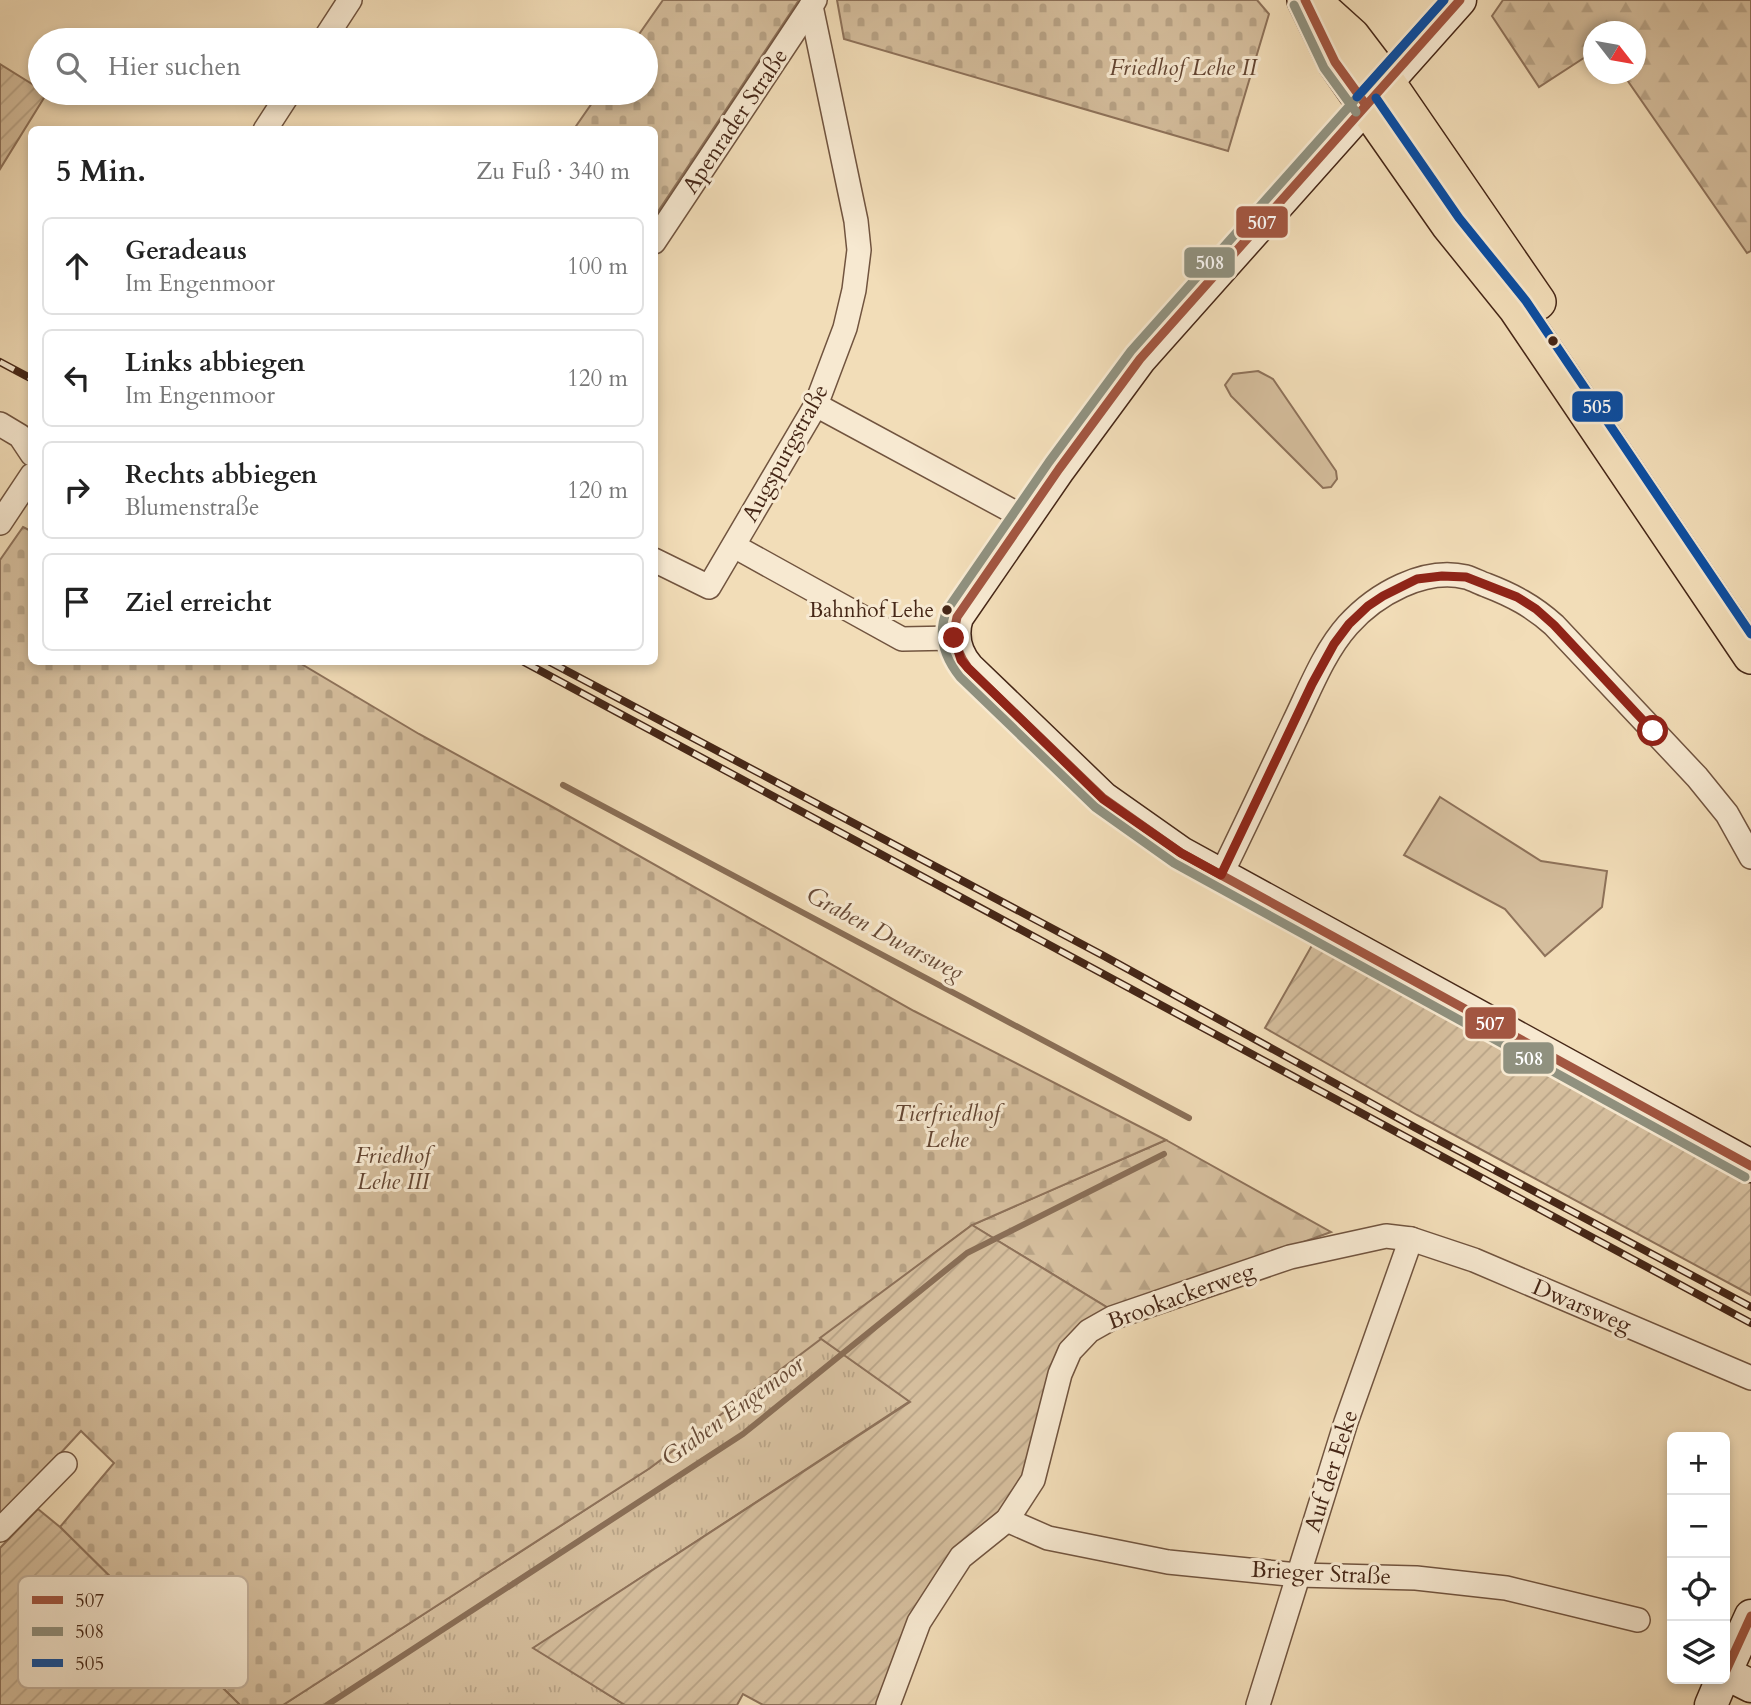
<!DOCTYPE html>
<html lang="de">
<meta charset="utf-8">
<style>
body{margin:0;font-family:Cardo,serif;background:#f2f2f2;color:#222}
.controls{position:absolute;right:21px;bottom:21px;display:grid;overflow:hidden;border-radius:10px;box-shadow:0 4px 10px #0003}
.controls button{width:63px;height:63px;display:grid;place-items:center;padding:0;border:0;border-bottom:2px solid #e0e0e0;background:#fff;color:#222;font:35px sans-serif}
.compass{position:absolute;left:1583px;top:21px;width:63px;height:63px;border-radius:50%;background:#fff;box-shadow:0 4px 10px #0003;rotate:121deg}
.stop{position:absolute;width:21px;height:21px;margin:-16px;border:5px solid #8f2418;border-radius:50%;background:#fff}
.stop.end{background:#8f2418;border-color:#fff;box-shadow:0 2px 7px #0008}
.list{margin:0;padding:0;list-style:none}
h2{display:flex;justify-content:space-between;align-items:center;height:91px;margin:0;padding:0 28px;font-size:30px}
h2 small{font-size:23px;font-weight:400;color:#767676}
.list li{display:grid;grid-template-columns:46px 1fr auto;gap:21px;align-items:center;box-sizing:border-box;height:98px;margin:0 14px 14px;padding:0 14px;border:2px solid #e0e0e0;border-radius:10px}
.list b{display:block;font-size:26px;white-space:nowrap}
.list p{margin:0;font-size:23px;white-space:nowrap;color:#767676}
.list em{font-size:23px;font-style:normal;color:#767676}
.icon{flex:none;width:38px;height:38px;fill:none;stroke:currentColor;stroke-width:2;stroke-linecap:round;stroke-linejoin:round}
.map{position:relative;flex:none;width:1751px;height:1705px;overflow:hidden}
.search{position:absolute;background:#fff;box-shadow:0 4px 10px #0003;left:28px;top:28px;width:630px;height:77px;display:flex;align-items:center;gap:18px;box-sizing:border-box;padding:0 24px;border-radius:38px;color:#767676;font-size:26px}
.panel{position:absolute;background:#fff;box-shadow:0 4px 10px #0003;left:28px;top:126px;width:630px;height:539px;border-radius:10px}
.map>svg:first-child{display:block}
.grass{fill:url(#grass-tufts);stroke:#8e725a;stroke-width:2}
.forest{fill:url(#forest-firs);stroke:#8e725a;stroke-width:2}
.cemetery{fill:url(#cemetery-stones);stroke:#8e725a;stroke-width:2}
.park{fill:#d5be9d;stroke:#8e725a;stroke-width:2}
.garden{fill:url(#garden-furrows);stroke:#8e725a;stroke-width:2}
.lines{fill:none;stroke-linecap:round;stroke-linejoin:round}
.stream{stroke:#8a6f57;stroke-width:6}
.street-casing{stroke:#71543f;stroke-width:26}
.secondary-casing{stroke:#462717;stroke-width:35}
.primary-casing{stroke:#462717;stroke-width:38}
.street{stroke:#f7e9d1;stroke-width:23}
.secondary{stroke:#f7e9d1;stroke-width:32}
.primary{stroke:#f2ddb8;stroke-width:35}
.rail-casing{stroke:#462717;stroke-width:8}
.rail{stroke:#f7e9d1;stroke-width:5;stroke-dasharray:16;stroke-linecap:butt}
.bus-1-casing{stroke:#f7e9d1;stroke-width:14}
.bus-2-casing{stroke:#f7e9d1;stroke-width:14}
.bus-3-casing{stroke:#f7e9d1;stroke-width:14}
.bus-1{stroke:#a25641;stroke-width:9}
.bus-2{stroke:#90917f;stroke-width:9}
.bus-3{stroke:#0b4ea2;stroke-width:9}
.route{stroke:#8f2418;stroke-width:9}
.bus-dot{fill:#462717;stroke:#f7e9d1;stroke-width:2.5}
.labels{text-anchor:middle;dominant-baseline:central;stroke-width:6;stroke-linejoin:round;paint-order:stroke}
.bus-label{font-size:21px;fill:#462717;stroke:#f7e9d1;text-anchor:end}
.park-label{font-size:23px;font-style:italic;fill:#634532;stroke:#f7e9d1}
.street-label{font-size:23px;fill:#462717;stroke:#f7e9d1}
.water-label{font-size:24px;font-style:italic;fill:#684b37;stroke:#f7e9d1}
.key{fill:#f7e9d1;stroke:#c2af99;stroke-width:2}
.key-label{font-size:19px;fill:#462717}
.line-badge{stroke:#f7e9d1;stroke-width:2.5}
.badge-label{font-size:19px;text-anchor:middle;font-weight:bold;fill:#fff}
</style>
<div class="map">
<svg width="1751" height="1705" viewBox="0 0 1751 1705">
<defs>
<pattern id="grass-tufts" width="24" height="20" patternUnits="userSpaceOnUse" patternTransform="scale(1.75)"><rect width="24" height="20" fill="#d5be9d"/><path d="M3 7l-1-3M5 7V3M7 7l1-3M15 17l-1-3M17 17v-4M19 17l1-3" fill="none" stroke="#b8a386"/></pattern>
<pattern id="forest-firs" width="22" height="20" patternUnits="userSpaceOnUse" patternTransform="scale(1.75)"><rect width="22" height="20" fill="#d5be9d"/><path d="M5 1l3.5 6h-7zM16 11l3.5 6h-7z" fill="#b8a386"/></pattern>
<pattern id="cemetery-stones" width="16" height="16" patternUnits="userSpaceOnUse" patternTransform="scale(1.75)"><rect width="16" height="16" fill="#d5be9d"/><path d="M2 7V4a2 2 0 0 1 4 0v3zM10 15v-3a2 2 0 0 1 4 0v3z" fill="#b8a386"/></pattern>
<pattern id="garden-furrows" width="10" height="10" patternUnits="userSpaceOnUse" patternTransform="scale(1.75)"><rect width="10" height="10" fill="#d5be9d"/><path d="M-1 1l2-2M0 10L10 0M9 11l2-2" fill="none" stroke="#b8a386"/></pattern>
</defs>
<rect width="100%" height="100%" fill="#f2ddb8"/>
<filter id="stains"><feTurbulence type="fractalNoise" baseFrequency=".00286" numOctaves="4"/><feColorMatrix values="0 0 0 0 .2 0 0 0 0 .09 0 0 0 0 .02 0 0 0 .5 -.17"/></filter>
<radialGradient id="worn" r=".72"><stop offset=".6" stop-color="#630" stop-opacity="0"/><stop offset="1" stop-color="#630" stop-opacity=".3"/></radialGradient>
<polygon class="grass" points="820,1338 910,1401 534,1648 625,1705 283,1705 650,1468"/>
<g class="forest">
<polygon points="1503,0 1751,0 1751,251 1747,253 1623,74 1636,74 1636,32 1594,32 1593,52 1539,87 1492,16"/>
<polygon points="1166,1140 1331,1232 1113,1311 972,1225"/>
</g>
<g class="cemetery">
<polygon points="663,0 799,0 655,216 654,130 574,129 599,93 646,93 646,40 635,40"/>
<polygon points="837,0 1257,0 1269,14 1228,151 844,39"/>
<polygon points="23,527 31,531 32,662 298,662 419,734 549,805 914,1011 1166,1140 972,1225 650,1468 283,1705 240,1705 60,1527 114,1463 81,1431 0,1519 0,560"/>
</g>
<g class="park">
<polygon points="1258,371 1273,379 1336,471 1337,479 1331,487 1323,488 1231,396 1225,385 1233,374"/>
<polygon points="1440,797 1541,861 1607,871 1602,907 1545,956 1505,909 1404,855"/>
</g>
<g class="garden">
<polygon points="0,64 40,89 40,93 47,93 0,169"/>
<polygon points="1315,940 1751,1171 1751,1295 1417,1115 1265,1028"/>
<polygon points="972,1225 1113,1311 1092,1321 1025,1477 1011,1501 953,1552 910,1617 876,1705 763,1705 743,1694 737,1705 625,1705 533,1648 910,1402 820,1338"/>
<polygon points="38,1509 60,1527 240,1705 0,1705 0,1548"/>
</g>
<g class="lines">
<g class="stream">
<polyline points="563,785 1189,1118"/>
<polyline points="327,1705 743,1434 967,1253 1164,1154"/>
</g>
<g class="street-casing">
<g id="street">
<polyline points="324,40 350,0"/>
<polyline points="265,130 289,93"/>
<polyline points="654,242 815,0"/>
<polyline points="816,405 1025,518"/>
<polyline points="0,424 20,436 32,454"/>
<polyline points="0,523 32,475"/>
<polyline points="734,546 902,639 954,638"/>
<polyline points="654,560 709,587 816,405 845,328 854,290 859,250 856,221 811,6"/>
<path d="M1221,875C1246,824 1270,773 1294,722C1310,689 1324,652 1348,625C1376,594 1424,567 1466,577C1473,579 1480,583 1486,585C1512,595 1533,606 1554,625L1697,777L1727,814L1751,857"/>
<polyline points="1007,1520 1048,1538 1168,1562 1298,1575 1416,1578 1506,1588 1638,1620"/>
<polyline points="0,1530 65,1464"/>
<polyline points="888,1705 919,1622 948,1577 961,1557 1007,1520 1033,1480 1060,1374 1070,1351 1089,1331 1112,1318 1290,1257 1386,1236 1411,1239 1474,1260 1751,1378"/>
<polyline points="1258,1705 1346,1422 1411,1239"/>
</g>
</g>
<g class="secondary-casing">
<g id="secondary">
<path d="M1460,0L1140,359L1059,469L957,617C951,636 955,653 968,668L1103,798L1181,853L1751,1166"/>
<polyline points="1725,1673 1751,1616"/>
<polyline points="1725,1673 1751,1686"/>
<polyline points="1711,1705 1722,1679"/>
</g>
</g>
<g class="primary-casing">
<g id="primary">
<polyline points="1305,0 1335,62 1449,225 1516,308 1751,656"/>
<polyline points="1312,0 1352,36 1387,82 1538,302"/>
</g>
</g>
<use href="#street" class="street"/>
<use href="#secondary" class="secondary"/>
<use href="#primary" class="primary"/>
<g class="rail-casing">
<g id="rail">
<polyline points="0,362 32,379"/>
<polyline points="524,662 1751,1323"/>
<polyline points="550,662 1104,956 1416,1128 1751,1307"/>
</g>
</g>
<use href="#rail" class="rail"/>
<g class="bus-1-casing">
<g id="bus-1">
<polyline points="1305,0 1335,62 1366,105"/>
<path d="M1460,0L1140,359L1059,469L957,617C952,636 956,652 968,668L1103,798L1181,853L1751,1166"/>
<polyline points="1725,1673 1751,1616"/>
</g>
</g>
<g class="bus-2-casing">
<g id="bus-2">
<path d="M1444,0L1131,351L1049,462L947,610C937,634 944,657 960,677L1095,807L1174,863L1745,1177"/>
<polyline points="1294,5 1324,68 1356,112"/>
</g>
</g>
<g class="bus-3-casing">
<g id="bus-3">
<polyline points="1357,97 1444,0"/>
<polyline points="1376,98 1459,218 1526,301 1751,634"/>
</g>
</g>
<use href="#bus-1" class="bus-1"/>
<use href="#bus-2" class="bus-2"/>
<use href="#bus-3" class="bus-3"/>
</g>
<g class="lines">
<polyline class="route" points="954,638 961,660 968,668 1103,799 1181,853 1221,875 1312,684 1334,644 1349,624 1368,606 1383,596 1417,579 1442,576 1466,577 1517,597 1536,609 1554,625 1653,731"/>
</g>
<g class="bus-dot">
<circle cx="1553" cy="341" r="6"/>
<circle cx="947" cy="610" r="6"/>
</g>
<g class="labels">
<g class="bus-label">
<text x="934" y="610">Bahnhof Lehe</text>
</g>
<g class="park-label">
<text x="1183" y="67">Friedhof Lehe II</text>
<text x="947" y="1113">Tierfriedhof<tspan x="947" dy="26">Lehe</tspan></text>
<text x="393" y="1155">Friedhof<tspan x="393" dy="26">Lehe III</tspan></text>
</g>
<g class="street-label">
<text transform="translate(735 121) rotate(-56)">Apenrader Straße</text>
<text transform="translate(785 453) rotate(-61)">Augspurgstraße</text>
<text transform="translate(1181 1296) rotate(-20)">Brookackerweg</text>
<text transform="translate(1582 1306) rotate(23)">Dwarsweg</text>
<text transform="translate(1331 1471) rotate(-72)">Auf der Eeke</text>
<text transform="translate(1321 1573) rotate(3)">Brieger Straße</text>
</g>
<g class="water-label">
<text transform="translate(885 934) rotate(28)">Graben Dwarsweg</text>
<text transform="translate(733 1411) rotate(-36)">Graben Engemoor</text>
</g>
</g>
<rect x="18" y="1576" width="230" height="112" rx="10" class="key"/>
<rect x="32" y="1596" width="31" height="8" fill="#a25641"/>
<rect x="32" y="1627" width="31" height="9" fill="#90917f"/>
<rect x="32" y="1659" width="31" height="8" fill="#0b4ea2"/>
<g class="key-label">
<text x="75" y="1607">507</text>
<text x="75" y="1638">508</text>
<text x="75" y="1670">505</text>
</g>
<g class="line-badge">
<rect x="1235" y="205" width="54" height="34" rx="7" fill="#a25641"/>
<rect x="1183" y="246" width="53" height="33" rx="7" fill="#90917f"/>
<rect x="1571" y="390" width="53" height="33" rx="7" fill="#0b4ea2"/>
<rect x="1464" y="1006" width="53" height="34" rx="7" fill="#a25641"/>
<rect x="1502" y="1041" width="53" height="34" rx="7" fill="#90917f"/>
</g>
<g class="badge-label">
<text x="1262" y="229">507</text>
<text x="1210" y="269">508</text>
<text x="1597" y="413">505</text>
<text x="1490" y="1030">507</text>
<text x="1529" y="1065">508</text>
</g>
<rect width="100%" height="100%" filter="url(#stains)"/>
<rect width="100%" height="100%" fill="url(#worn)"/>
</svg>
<div class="controls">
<button>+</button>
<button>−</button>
<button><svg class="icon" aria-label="locate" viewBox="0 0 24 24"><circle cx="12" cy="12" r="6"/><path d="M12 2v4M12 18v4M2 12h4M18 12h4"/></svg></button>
<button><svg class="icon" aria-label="layers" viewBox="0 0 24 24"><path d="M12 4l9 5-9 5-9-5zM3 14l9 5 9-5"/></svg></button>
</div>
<svg class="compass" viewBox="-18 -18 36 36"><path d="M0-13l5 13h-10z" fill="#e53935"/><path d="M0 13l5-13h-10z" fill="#767676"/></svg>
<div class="stop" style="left:1653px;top:731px"></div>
<div class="stop end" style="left:954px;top:638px"></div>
<div class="search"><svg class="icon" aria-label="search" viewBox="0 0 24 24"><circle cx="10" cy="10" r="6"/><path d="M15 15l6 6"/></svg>Hier suchen</div>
<section class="panel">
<h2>5 Min.<small>Zu Fuß · 340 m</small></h2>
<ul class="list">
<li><svg class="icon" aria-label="ahead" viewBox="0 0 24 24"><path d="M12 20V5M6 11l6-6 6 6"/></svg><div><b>Geradeaus</b><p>Im Engenmoor</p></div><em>100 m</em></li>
<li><svg class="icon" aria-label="left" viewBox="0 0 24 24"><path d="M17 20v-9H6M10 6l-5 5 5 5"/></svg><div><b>Links abbiegen</b><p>Im Engenmoor</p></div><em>120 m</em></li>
<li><svg class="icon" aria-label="right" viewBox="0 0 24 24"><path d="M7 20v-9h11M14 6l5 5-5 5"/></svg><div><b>Rechts abbiegen</b><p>Blumenstraße</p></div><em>120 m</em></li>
<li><svg class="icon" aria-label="arrive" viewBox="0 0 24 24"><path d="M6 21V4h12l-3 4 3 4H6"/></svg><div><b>Ziel erreicht</b></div></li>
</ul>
</section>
</div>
